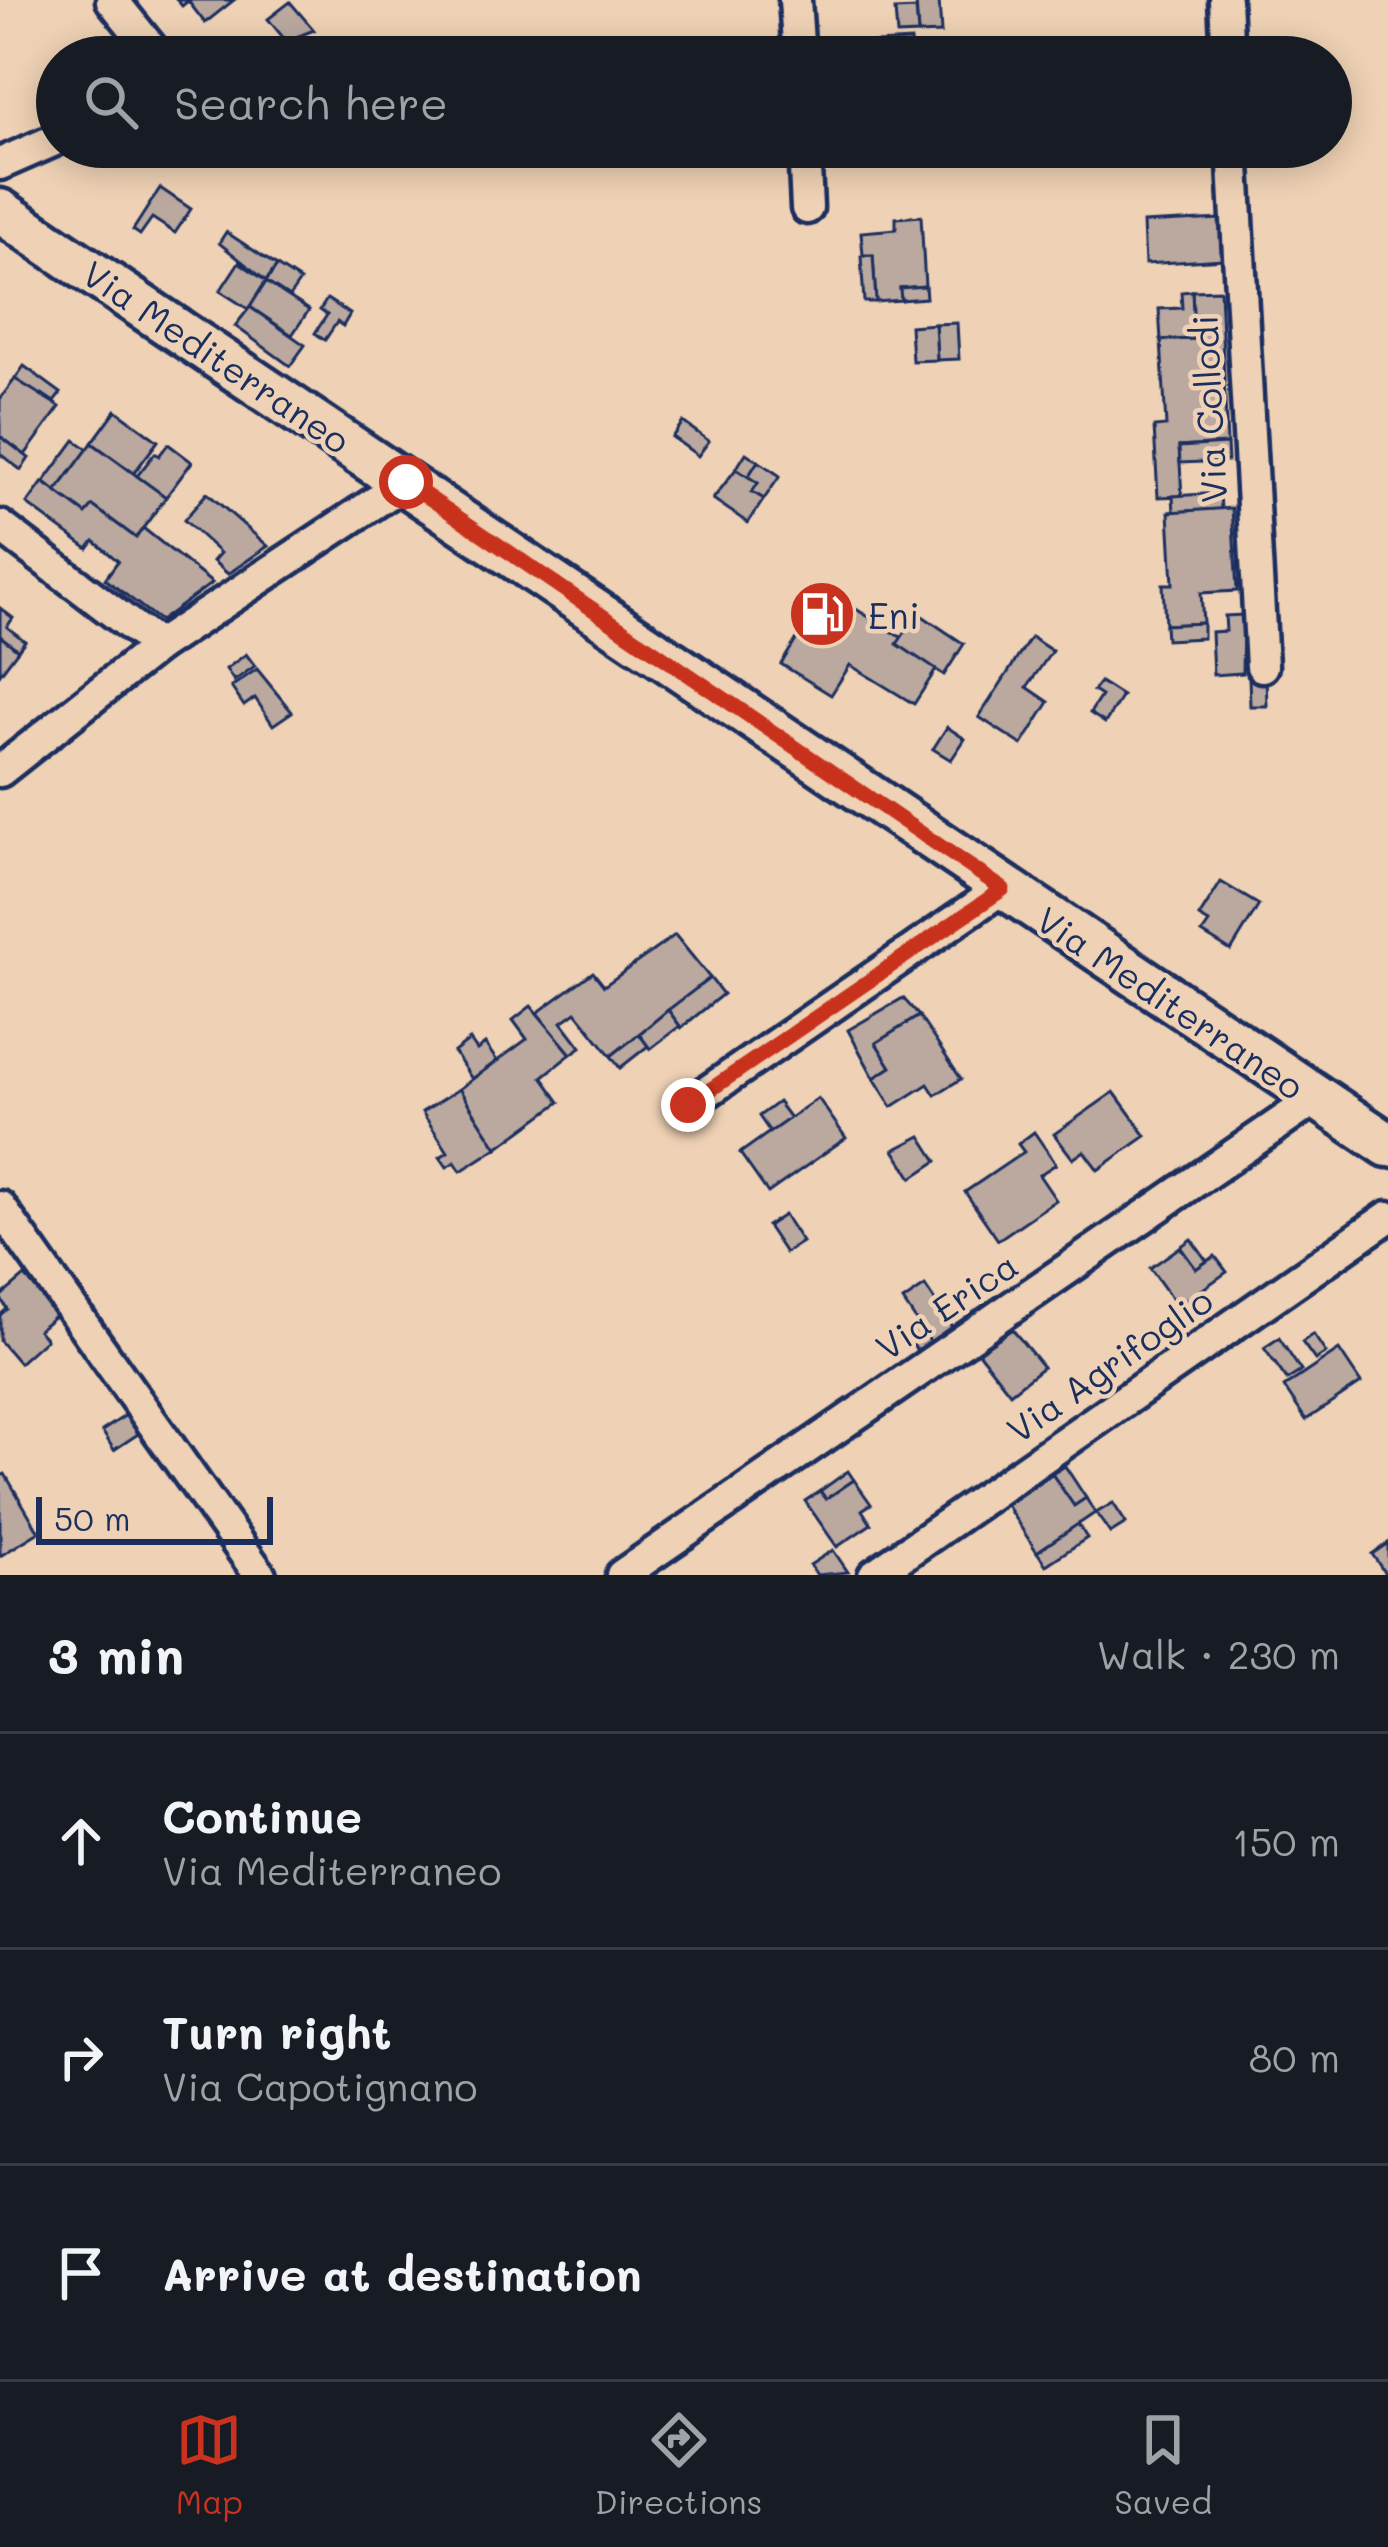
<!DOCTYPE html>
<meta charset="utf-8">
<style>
body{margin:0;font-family:Mali,sans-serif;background:#20242c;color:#f1f3f6}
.scale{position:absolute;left:36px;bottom:30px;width:237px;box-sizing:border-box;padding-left:12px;border:6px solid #1b2f5e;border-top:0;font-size:33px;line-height:42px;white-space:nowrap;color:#1b2f5e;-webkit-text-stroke:9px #efd2b5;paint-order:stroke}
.stop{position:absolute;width:36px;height:36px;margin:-27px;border:9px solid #c8321e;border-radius:50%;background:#fff}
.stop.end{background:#c8321e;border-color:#fff;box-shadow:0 3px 12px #0008}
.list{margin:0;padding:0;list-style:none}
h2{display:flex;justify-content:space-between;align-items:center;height:156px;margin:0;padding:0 48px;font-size:51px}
h2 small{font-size:39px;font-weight:400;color:#9ea1a6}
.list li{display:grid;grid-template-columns:78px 1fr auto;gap:36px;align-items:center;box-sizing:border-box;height:216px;padding:0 48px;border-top:3px solid #363941}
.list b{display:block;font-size:45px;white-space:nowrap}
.list p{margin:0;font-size:39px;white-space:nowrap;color:#9ea1a6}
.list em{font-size:39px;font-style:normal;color:#9ea1a6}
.icon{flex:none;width:66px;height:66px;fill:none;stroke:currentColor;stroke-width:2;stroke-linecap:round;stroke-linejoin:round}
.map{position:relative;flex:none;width:1388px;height:1575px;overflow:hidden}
.search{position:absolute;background:#171b24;box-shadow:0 6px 30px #0003;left:36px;right:36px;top:36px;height:132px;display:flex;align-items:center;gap:30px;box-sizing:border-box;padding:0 42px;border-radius:66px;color:#9ea1a6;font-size:45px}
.sheet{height:804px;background:#171b24}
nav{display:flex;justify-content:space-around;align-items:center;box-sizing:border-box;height:168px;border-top:3px solid #363941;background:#171b24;font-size:33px;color:#9ea1a6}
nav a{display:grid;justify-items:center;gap:6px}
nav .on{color:#c8321e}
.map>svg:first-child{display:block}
.building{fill:#bba9a0;stroke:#1b2f5e;stroke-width:3}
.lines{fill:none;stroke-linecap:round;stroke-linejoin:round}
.minor-casing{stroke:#1b2f5e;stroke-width:39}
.secondary-casing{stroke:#1b2f5e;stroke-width:51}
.minor{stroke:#efd2b5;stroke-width:30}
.secondary{stroke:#efd2b5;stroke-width:42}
.route{stroke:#c8321e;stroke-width:15}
.labels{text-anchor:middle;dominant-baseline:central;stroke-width:9;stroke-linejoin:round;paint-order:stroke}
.street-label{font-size:36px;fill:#1b2f5e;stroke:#efd2b5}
.poi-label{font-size:36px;fill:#1b2f5e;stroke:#efd2b5;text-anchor:start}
</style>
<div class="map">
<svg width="1388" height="1575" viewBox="0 0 1388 1575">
<rect width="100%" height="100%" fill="#efd2b5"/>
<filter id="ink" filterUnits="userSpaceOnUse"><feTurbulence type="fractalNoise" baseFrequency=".00833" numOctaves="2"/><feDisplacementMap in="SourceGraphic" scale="24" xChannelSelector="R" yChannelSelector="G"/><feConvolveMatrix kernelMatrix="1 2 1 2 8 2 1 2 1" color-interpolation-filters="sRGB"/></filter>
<g filter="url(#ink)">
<g class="building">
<polygon points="177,0 234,0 205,23 188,1 182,6"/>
<polygon points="916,0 939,0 941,33 918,34"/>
<polygon points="290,2 314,30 286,41 268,19"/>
<polygon points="916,9 918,34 897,35 895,10"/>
<polygon points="911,41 912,57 858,57 858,44"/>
<polygon points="160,188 191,209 175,233 152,218 140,235 133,230"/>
<polygon points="921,216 925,286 900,288 901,300 876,302 873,255 863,255 861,232 896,229 896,218"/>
<polygon points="1221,219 1224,259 1145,264 1143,223"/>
<polygon points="226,232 277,266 266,281 219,243"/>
<polygon points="873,255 876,302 864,302 861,256"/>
<polygon points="239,262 266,281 248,309 220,291"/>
<polygon points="277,266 300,281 289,297 266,282"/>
<polygon points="266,282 309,310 292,335 250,307"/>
<polygon points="925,286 926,298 901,300 900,288"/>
<polygon points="1220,290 1227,444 1179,447 1182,496 1158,497 1154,427 1166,426 1161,340 1194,339 1192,291"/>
<polygon points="1192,291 1194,339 1161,340 1159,309 1182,308 1181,292"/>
<polygon points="327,299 350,314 343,326 337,322 325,340 315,333 327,315 320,310"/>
<polygon points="250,307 305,345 290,366 235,326"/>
<polygon points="957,323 959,359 937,360 935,324"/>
<polygon points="935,324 937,360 912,361 910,326"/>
<polygon points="24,366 61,393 54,402 42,394 39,397 15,379"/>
<polygon points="15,379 60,407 25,455 0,436 0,399"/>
<polygon points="116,410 158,441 134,473 92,443"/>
<polygon points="683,422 709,441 698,456 672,437"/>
<polygon points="0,436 29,458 21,470 0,454"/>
<polygon points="75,440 88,449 56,492 44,482"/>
<polygon points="92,443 166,497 136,538 93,506 86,514 56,492"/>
<polygon points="168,444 192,462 166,497 137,476 155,453 159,456"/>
<polygon points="1227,444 1228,461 1180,463 1179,447"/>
<polygon points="746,453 758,461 748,477 736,469"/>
<polygon points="758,461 780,476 764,499 752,492 758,483 748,477"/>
<polygon points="736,469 758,483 752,492 764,499 748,523 713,499"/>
<polygon points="43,482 86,514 93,506 136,538 143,528 212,583 160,621 105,579 118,561 94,541 88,549 27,504"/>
<polygon points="207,493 268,546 228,574 213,561 220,553 184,520"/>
<polygon points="1220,493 1221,509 1174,512 1173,496"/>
<polygon points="1232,508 1237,591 1201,593 1203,623 1165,625 1163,584 1173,584 1169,512"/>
<polygon points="827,591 941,662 914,704 850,665 831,695 781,664"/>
<polygon points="0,608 13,618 7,627 25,641 18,650 0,636"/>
<polygon points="918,613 964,644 944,675 897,644"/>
<polygon points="1243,615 1242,673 1213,675 1211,632 1226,631 1225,616"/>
<polygon points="1203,623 1203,638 1166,640 1165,625"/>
<polygon points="0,636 18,650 0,674"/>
<polygon points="1031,637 1052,651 1027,687 1049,702 1022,745 979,717"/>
<polygon points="246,654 255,666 234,681 226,669"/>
<polygon points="257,669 292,712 273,725 255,698 244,706 231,687"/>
<polygon points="1249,677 1266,677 1267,706 1250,706"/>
<polygon points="1100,682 1122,696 1105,723 1090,713 1101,696 1093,691"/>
<polygon points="947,727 965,739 951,760 933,749"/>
<polygon points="1221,882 1259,905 1231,951 1202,933 1209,923 1199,917"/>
<polygon points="675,935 710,978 611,1056 576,1012 562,1022 581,1047 571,1054 537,1013 593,972 604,986"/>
<polygon points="710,978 723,994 681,1028 668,1010"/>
<polygon points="903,998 919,1016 876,1043 891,1067 874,1078 848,1030"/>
<polygon points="531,1006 571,1054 542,1077 560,1102 497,1148 459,1089 527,1039 513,1020"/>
<polygon points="668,1010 680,1026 650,1049 639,1034"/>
<polygon points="919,1016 961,1079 935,1095 928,1084 892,1107 874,1078 891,1067 876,1043"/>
<polygon points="639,1034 648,1046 620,1068 611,1056"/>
<polygon points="470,1040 477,1050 485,1044 497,1061 472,1079 454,1052"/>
<polygon points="459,1089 497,1148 461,1171 455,1162 447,1167 440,1157 448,1152 422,1112"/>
<polygon points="1114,1092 1146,1136 1098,1170 1084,1151 1073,1159 1054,1134"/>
<polygon points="818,1098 846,1138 768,1193 740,1153"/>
<polygon points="778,1102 790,1118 770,1132 759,1116"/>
<polygon points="1034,1132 1056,1164 1039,1175 1056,1200 998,1240 965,1192 1024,1152 1018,1144"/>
<polygon points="921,1136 937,1161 912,1178 894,1150"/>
<polygon points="784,1215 802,1242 785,1253 767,1226"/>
<polygon points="1191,1239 1207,1261 1196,1269 1180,1247"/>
<polygon points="1180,1247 1196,1269 1215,1256 1227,1272 1186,1301 1183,1298 1175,1303 1150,1268"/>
<polygon points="25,1276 57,1314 38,1330 46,1339 19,1363 0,1341 0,1315 7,1309 0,1297"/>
<polygon points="925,1286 953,1328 931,1343 903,1301"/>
<polygon points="918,1323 931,1343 918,1352 905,1333"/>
<polygon points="1012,1329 1043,1367 1010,1393 978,1352"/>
<polygon points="1313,1334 1326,1353 1315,1360 1302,1342"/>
<polygon points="1279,1338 1301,1371 1287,1380 1264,1348"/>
<polygon points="1339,1350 1361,1383 1306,1420 1284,1387"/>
<polygon points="129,1413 141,1432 114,1450 102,1431"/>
<polygon points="1065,1466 1086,1498 1074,1506 1052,1474"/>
<polygon points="848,1471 854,1480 826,1499 820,1491"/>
<polygon points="5,1474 39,1532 0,1556 0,1476"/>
<polygon points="1052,1474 1074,1506 1086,1498 1095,1513 1037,1552 1006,1505"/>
<polygon points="854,1480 871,1504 862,1510 871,1524 837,1547 805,1501 820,1491 826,1499"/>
<polygon points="1113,1503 1126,1523 1110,1533 1096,1513"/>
<polygon points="1078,1524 1087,1538 1046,1565 1037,1552"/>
<polygon points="1388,1543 1388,1575 1386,1575 1372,1554"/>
<polygon points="833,1550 848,1572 817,1575 810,1565"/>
</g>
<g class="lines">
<g class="minor-casing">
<g id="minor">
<polyline points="112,0 158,57"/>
<polyline points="795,0 799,57"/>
<polyline points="1225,0 1228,57"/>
<polyline points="804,147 807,208"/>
<polyline points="1233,147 1262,666"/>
<polyline points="0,164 57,139"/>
<polyline points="0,526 158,646"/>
<polyline points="0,771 158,646 406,482"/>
<polyline points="688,1105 1003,888"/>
<polyline points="0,1207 260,1575"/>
<polyline points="622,1575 1315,1099"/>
<polyline points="874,1575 1388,1217"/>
</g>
</g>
<g class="secondary-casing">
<polyline id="secondary" points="0,211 1388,1145"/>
</g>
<use href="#minor" class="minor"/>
<use href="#secondary" class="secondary"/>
</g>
</g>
<g class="lines" filter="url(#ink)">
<polyline class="route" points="406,482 1003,889 688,1105"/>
</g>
<defs>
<g id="fuel-disc" transform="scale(3.45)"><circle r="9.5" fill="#c8321e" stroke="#efd2b5"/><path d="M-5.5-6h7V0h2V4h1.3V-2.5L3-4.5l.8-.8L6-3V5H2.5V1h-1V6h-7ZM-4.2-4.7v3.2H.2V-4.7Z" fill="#fff"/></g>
</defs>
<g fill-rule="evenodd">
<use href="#fuel-disc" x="822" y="614"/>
</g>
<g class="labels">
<g class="street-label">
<text transform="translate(217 356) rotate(34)">Via Mediterraneo</text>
<text transform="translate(1208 409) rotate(-93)">Via Collodi</text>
<text transform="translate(1171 1002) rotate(34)">Via Mediterraneo</text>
<text transform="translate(946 1305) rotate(-34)">Via Erica</text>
<text transform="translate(1109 1364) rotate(-35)">Via Agrifoglio</text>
</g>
<g class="poi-label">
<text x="868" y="614">Eni</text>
</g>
</g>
</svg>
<div class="scale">50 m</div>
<div class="stop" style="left:406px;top:482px"></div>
<div class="stop end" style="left:688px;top:1105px"></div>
<div class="search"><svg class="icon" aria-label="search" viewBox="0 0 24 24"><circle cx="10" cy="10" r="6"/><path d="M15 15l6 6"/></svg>Search here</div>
</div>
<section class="sheet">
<h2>3 min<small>Walk · 230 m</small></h2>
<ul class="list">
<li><svg class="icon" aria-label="ahead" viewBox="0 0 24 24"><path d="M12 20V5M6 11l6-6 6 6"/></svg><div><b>Continue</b><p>Via Mediterraneo</p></div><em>150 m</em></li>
<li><svg class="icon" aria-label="right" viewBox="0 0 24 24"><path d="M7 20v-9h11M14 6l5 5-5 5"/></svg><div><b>Turn right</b><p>Via Capotignano</p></div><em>80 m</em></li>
<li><svg class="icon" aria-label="arrive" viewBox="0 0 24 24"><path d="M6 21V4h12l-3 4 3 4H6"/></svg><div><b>Arrive at destination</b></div></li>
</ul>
</section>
<nav>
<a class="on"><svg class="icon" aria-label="map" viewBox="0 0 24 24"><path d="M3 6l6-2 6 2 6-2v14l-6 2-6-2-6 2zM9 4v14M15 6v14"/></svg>Map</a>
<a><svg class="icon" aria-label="directions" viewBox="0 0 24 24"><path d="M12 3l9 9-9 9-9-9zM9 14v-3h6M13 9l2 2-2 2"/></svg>Directions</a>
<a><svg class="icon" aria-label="saved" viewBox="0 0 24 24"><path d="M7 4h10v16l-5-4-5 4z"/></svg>Saved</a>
</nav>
